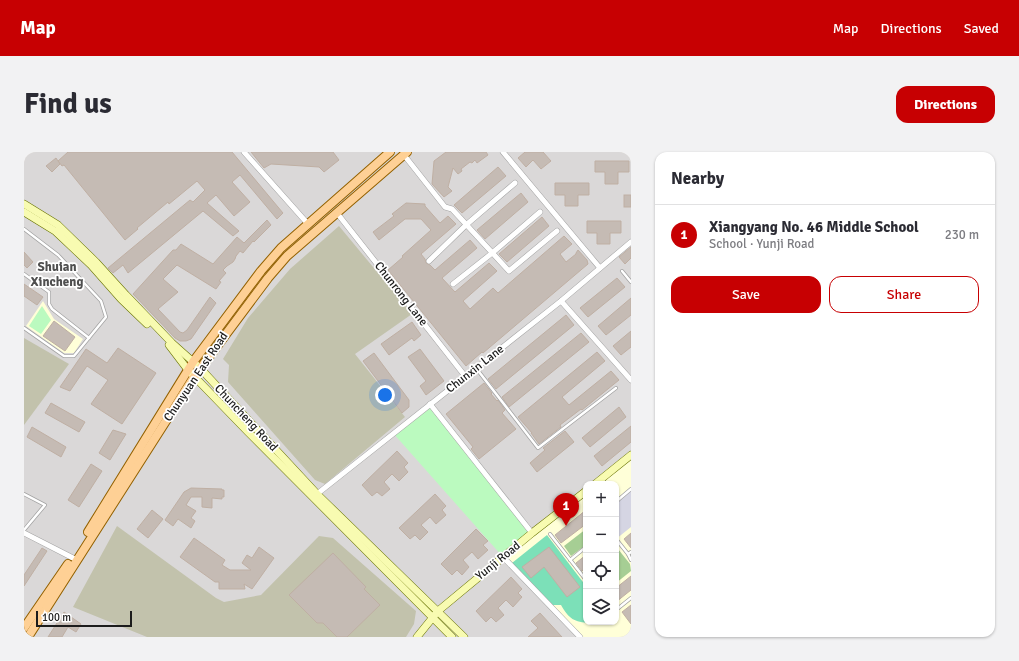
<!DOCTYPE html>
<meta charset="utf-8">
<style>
body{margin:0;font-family:Signika,sans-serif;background:#f2f2f3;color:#2b2b33}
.controls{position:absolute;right:12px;bottom:12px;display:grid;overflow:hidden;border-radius:8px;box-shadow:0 1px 3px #0004}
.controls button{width:36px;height:36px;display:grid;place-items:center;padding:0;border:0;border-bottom:1px solid #e1e1e2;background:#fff;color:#2b2b33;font:20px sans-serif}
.scale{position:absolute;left:12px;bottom:10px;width:96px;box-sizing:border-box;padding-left:4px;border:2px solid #1c1c1c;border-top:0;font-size:11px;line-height:14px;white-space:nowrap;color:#1c1c1c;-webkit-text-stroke:3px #fff;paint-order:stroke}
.you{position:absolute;left:361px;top:243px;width:14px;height:14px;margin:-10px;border:3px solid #fff;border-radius:50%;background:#1a73e8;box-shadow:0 0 0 6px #1a73e833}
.badge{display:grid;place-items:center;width:26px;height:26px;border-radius:50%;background:#c70002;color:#fff;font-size:13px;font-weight:700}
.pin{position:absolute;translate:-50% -33px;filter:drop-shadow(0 1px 2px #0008)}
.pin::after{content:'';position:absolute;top:21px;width:14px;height:12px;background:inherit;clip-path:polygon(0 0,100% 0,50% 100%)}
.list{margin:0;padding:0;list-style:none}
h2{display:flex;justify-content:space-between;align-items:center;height:52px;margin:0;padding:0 16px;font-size:17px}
h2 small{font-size:13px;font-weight:400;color:#7c7c81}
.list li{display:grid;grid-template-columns:26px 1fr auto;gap:12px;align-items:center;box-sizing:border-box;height:60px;padding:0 16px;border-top:1px solid #e1e1e2}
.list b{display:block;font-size:15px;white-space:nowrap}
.list p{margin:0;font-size:13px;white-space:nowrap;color:#7c7c81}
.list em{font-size:13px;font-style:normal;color:#7c7c81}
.actions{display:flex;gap:8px;padding:12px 16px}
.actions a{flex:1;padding:9px 0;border:1px solid #c70002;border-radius:12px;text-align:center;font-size:14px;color:#c70002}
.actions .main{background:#c70002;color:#fff}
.icon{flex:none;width:22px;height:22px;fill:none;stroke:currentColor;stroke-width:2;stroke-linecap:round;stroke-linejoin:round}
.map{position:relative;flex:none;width:607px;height:485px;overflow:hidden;border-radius:12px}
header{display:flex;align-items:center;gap:24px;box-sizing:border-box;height:56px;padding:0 20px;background:#c70002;color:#fff}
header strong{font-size:19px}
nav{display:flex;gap:22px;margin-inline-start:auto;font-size:14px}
.intro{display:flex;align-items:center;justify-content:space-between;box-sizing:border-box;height:96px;padding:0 24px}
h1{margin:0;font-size:28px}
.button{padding:10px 18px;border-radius:12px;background:#c70002;color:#fff;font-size:14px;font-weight:700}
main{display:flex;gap:24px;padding:0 24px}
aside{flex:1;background:#fff;border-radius:12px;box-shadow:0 1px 3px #0004}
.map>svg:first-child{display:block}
.residential{fill:#dad8d8;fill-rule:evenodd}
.education{fill:#ffffd8}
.construction{fill:#c2c2ac}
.forest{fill:#a6ce94}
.park{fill:#bbfabf}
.pitch{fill:#7ce0b8}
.plaza{fill:#d5d5e3}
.building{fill:#c5bbb4;stroke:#bfafa3}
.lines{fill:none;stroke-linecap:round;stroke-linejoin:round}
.lane-casing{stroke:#a3a3a3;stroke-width:4}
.street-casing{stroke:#a3a3a3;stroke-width:6}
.secondary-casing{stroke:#687302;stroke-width:8}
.primary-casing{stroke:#936100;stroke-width:10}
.lane{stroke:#fff;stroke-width:2.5}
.street{stroke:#fff;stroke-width:5}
.secondary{stroke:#f8fbb1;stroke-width:7}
.primary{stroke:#fed095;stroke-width:8}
.labels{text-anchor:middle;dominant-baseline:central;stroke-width:3.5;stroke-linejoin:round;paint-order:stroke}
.street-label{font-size:12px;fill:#1c1c1c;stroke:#fff}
.neighbourhood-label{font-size:13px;font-weight:bold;fill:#4f4f4f;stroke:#fff}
</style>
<header>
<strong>Map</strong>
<nav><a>Map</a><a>Directions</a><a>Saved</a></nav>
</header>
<div class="intro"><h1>Find us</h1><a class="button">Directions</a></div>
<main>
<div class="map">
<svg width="607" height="485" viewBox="0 0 607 485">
<rect width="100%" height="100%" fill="#eee9e1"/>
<path class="residential" d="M0,0H607V485H0ZM562,332H592V470H562Z"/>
<g class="education">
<polygon points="19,149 30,167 59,187 50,201 40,201 2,174"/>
<polygon points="607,308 607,485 558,485 481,406 562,343 562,470 592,470 592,332 576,332"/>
</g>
<g class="construction">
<polygon points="315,74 388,162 331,202 381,265 301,332 291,328 204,230 205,213 199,207 224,166 266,117"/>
<polygon points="0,186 45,212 0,273"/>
<polygon points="93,374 192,446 200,450 237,443 295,384 309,386 392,459 390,472 382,485 123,485 49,455"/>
</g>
<g class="forest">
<polygon points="562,377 562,393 547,404 540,394"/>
<polygon points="594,397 606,412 607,419 592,431 592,398"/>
</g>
<g class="park">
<polygon points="18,154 27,168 17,182 5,174"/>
<polygon points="406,252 508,381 479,405 369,281"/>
</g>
<path class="pitch" d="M523,383L562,434V470H567L566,471C550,470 545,467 537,453H528L488,411Z"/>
<polygon class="plaza" points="607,337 607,375 592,387 592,349"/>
<g class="building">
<polygon points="44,0 208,0 259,61 253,67 216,23 208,30 226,50 210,64 192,43 183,51 215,79 209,84 179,59 104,121 99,113 89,121 84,116 166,48 169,50 181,38 173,29 145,52 144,50 113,76 114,77 101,88 40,13 38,14 34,9"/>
<polygon points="227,0 309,0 315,8 300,20 295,15 247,12 240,16"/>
<polygon points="422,0 462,0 464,3 453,11 451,8 448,11 446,10 437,17 438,19 434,22 429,16 424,35 428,39 420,45 408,32 410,9"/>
<polygon points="501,0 519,0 527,9 517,17 509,8 502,15 494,6"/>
<polygon points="32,6 36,12 28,20 22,14"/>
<polygon points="571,9 605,9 605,20 594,20 594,32 581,32 581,20 571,20"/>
<polygon points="474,15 482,24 438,61 430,53"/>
<polygon points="531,31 565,31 565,43 554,43 554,54 541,54 541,43 531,43"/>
<polygon points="497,41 504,50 461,87 453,78"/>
<rect x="600" y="43" width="7" height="12"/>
<polygon points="382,51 401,52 401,54 416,71 424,64 432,72 397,102 401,107 402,111 406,113 411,118 446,88 453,96 418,126 431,140 465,111 473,119 439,149 446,157 469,136 474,141 540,84 548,92 536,102 542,110 552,102 552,101 554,98 563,108 564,112 459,201 458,200 442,214 364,118 379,105 378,104 407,78 397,67 381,67 355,88 349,80 370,64 368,62"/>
<polygon points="518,65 525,74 483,110 475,102"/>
<polygon points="243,68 247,73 230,90 229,89 219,101 216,99 212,104 211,107 209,110 203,114 199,118 202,121 195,129 197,130 192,137 153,113 139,127 154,140 134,157 156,180 159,181 163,178 186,145 192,151 167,187 162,189 156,189 151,186 109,142 149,98 152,98 157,92 189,112 213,85 220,91"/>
<polygon points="563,69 597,69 597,81 586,81 586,92 573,92 573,81 563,81"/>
<polygon points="607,95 607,106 601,112 595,105"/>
<polygon points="0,100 9,110 3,116 0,113"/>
<polygon points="593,126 601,135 564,165 556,156"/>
<polygon points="0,132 19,145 13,153 0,144"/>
<polygon points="607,146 607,163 582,183 574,174"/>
<polygon points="542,163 550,173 472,237 464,227"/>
<polygon points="30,169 51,185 41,199 19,184"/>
<polygon points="388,170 397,183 390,189 388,186 365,203 357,192"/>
<polygon points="607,179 607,195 597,203 589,194"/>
<polygon points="557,181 565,190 485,255 478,245"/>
<polygon points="94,196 132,221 98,272 67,252 84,228 63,214 46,239 36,235 62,197 83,211"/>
<polygon points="396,197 420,229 402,243 396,234 402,229 384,205"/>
<polygon points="573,200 581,209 538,245 545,253 587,219 595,228 558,258 557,257 536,273 537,275 515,292 507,281 508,281 494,265"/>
<polygon points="350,201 385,248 385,255 378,261 339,209"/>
<polygon points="460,231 468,241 467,242 473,249 474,248 481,258 478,261 492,277 455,307 447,297 449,295 422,262"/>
<polygon points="27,251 61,270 55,280 21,261"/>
<polygon points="595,255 602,265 566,295 558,286"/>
<polygon points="607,274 607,290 578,314 570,304"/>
<polygon points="8,275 42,295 37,305 3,285"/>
<polygon points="89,278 102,282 86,308 75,301"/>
<polygon points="541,279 550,290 513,320 506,311 521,298 519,296"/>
<polygon points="373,299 384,311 380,315 384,320 375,329 368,322 360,330 366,337 358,344 353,340 348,344 338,333"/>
<polygon points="67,312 78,319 55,355 44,348"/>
<polygon points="167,336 198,337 198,338 200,338 200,345 198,345 198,347 188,346 188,356 178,355 178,345 167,345 162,353 172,359 167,366 171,369 167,376 154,367 149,374 141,368 160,340"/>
<polygon points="411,342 422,354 418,358 422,363 412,372 406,365 397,373 404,380 396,388 391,383 386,387 375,376"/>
<polygon points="128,358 139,367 124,386 113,377"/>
<polygon points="562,358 562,372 537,391 531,383"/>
<polygon points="452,377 464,389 459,393 464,398 454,407 448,400 439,408 445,415 438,423 433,418 428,423 417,412"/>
<polygon points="607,381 607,396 600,387"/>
<polygon points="170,386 201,408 198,413 206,418 227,418 218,411 223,403 228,406 235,395 250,406 228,437 220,432 221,437 195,437 195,430 191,430 156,405"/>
<polygon points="525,395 556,435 543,445 520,415 507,426 498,415"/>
<polygon points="18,396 23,399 0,434 0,423"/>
<polygon points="309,401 342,435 340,437 356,453 323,485 313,485 299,471 293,471 265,443"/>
<polygon points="562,403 562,416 558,419 552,411"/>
<polygon points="607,424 607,438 592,450 592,436"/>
<polygon points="487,425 498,437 494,441 498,445 489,455 482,448 474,456 480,463 472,470 467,465 462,470 452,459"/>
<polygon points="607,453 607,472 598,460"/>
<polygon points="40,460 57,472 52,480 44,475 38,485 24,485"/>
<polygon points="516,461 538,485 504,485 514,476 507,469"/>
</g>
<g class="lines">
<g class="lane-casing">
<g id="lane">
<polyline points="0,77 34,103 77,149 82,165 50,204 40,204 0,176"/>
<polyline points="598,119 607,130"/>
<polyline points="0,122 25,140 25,152 28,157 65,186"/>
<polyline points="452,216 514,296 592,236"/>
<polyline points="578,327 582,332"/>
<polyline points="0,342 21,353 0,378"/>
<polyline points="592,345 594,348 607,337"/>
<polyline points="526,382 562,428"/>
<polyline points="592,387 604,402"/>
<polyline points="607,400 604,402 607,408"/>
<polyline points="546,408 562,395"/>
<polyline points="592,458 607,446"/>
</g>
</g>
<g class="street-casing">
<g id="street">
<polyline points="220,0 284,72"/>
<polyline points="479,0 576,116"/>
<polyline points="380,3 421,55 428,57 485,119 533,79"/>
<polyline points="313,61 441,224"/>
<polyline points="405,109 442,73 491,31"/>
<polyline points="429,132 467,102 516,60"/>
<polyline points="537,149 607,228"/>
<polyline points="406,252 508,381"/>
<polyline points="293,342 537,149 607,90"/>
<polyline points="0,381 49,406"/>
<polyline points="479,405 556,485"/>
</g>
</g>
<g class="secondary-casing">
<g id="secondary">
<polyline points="0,52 34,73 72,110 102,143 148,191 176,216 293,342 440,485"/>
<polyline points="0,60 31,79 67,113 97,147 123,172"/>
<polyline points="145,193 164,218 223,279 428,485"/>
<polyline points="571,332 607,303"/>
<polyline points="393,485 414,459 508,381 562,339"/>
</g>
</g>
<g class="primary-casing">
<g id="primary">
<polyline points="64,380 169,210 237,119 257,96 366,0"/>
<polyline points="0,476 44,412"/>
<polyline points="4,485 170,225 244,126 263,104 383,0"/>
</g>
</g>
<use href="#lane" class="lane"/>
<use href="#street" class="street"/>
<use href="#secondary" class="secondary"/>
<use href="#primary" class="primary"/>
</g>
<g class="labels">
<g class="street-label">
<text transform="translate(377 142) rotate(52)">Chunrong Lane</text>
<text transform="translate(451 217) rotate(-38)">Chunxin Lane</text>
<text transform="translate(172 225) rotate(-56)">Chunyuan East Road</text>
<text transform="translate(222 266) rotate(47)">Chuncheng Road</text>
<text transform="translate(474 409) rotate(-39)">Yunji Road</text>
</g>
<g class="neighbourhood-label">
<text x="33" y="115">Shuian<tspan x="33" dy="15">Xincheng</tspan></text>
</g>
</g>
</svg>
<div class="controls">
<button>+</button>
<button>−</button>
<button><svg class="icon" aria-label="locate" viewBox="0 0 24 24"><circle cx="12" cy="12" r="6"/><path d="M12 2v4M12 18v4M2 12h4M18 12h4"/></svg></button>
<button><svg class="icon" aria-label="layers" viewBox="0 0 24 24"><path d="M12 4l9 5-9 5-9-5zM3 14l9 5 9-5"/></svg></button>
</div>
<div class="scale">100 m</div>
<div class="you"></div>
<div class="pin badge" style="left:542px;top:374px">1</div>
</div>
<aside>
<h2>Nearby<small></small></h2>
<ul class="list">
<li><span class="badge">1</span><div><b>Xiangyang No. 46 Middle School</b><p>School · Yunji Road</p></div><em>230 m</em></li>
</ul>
<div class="actions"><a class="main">Save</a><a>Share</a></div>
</aside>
</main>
